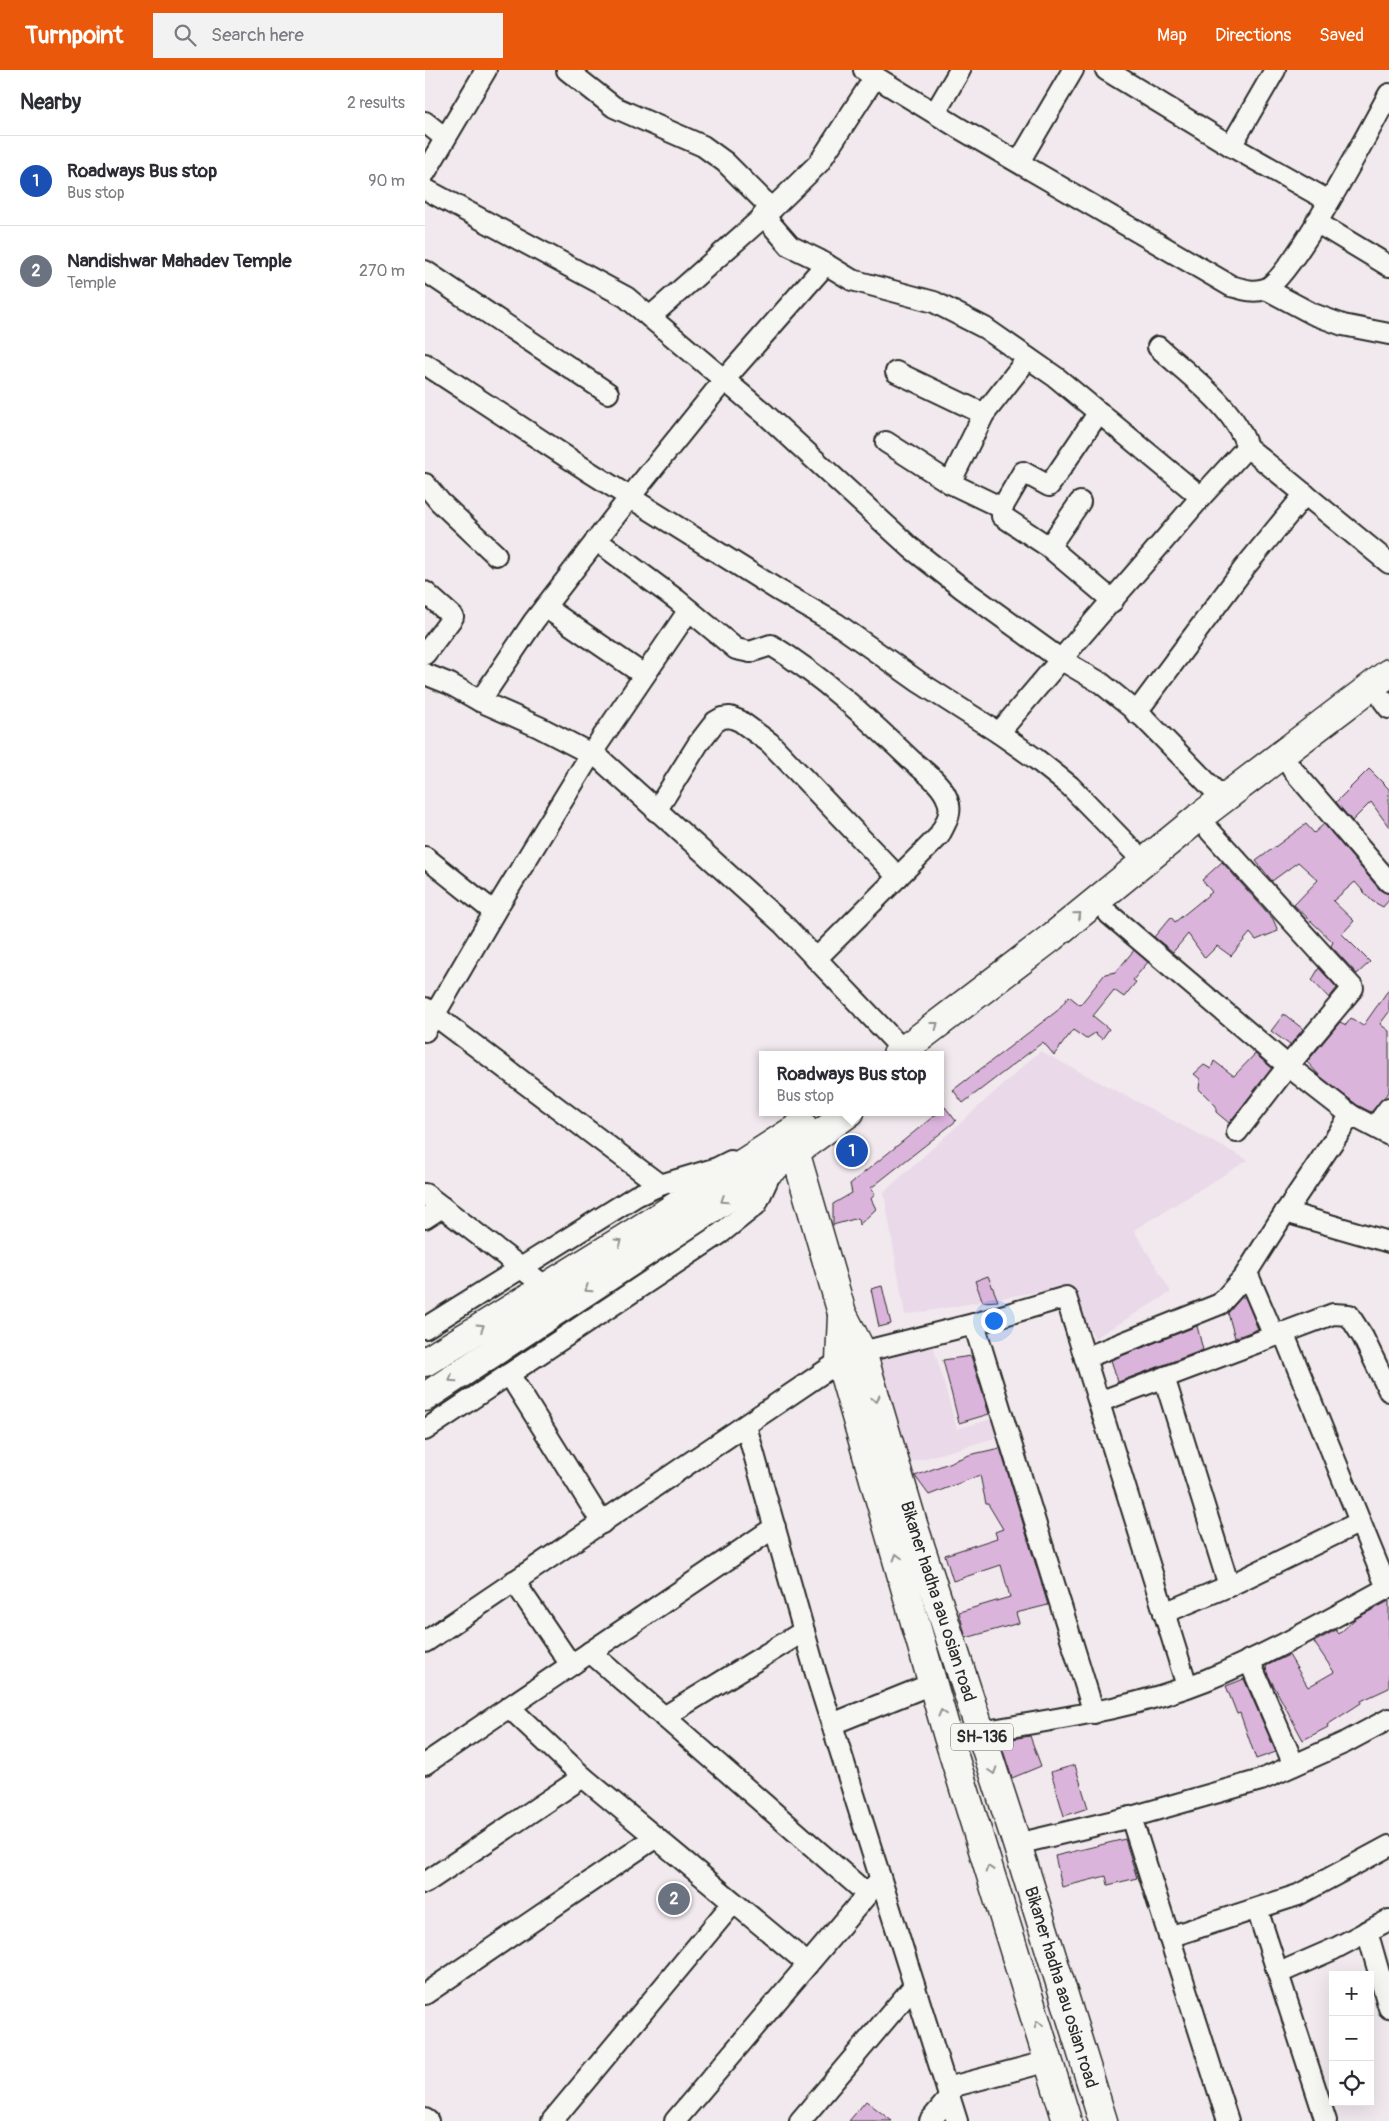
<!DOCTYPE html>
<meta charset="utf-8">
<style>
body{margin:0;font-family:Pangolin,sans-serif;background:#f2f2f3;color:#2b2b33}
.controls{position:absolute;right:15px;bottom:15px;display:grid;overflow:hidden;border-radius:0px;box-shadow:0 5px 20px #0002}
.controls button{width:45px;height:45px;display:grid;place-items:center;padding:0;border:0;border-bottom:1px solid #e1e1e2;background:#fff;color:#2b2b33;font:25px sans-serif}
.you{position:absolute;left:568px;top:1250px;width:18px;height:18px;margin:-12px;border:4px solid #fff;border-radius:50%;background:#1a73e8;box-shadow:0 0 0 8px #1a73e833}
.badge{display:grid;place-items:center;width:32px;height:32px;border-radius:50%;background:#ea580c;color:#fff;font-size:16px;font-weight:700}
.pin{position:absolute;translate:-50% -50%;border:2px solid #fff;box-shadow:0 1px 5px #0006}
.popup{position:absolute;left:334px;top:981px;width:185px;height:65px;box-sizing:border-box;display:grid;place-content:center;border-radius:0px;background:#fff;filter:drop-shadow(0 1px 4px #0005);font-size:16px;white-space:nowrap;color:#7c7c81}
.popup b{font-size:19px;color:#2b2b33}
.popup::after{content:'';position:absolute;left:50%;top:100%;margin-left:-10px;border:10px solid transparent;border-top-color:#fff}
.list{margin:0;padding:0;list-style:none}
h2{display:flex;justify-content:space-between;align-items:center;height:65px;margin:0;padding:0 20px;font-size:21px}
h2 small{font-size:16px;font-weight:400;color:#7c7c81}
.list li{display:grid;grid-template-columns:32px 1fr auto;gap:15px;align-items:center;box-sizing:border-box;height:90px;padding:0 20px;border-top:1px solid #e1e1e2}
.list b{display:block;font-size:19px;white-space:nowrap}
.list p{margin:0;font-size:16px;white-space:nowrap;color:#7c7c81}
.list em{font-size:16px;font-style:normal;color:#7c7c81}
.icon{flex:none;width:28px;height:28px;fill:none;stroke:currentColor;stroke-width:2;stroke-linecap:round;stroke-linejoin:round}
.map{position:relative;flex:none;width:964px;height:2051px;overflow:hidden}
header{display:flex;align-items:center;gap:30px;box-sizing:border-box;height:70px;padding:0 25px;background:#ea580c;color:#fff}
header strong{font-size:24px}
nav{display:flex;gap:28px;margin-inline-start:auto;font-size:18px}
.search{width:350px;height:45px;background:#f2f2f3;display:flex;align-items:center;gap:12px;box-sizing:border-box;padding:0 18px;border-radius:0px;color:#7c7c81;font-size:19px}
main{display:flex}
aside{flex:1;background:#fff}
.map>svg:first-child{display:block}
.built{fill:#ead9e9}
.building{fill:#dbb4dc;stroke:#2b2b2b}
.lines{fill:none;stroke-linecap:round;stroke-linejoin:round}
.minor-casing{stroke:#2b2b2b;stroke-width:24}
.primary-casing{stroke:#2b2b2b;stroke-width:31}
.minor{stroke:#f6f6f2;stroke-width:20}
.primary{stroke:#f6f6f2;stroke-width:28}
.oneway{stroke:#90908e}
.labels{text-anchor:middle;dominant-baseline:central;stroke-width:4;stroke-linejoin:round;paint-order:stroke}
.shield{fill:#f6f6f2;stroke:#686867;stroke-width:1}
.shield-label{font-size:16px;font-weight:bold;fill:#2b2b2b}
.street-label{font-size:18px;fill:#2b2b2b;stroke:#f6f6f2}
</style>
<header>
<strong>Turnpoint</strong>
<div class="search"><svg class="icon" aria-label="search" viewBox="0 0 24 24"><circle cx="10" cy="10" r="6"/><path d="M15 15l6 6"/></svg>Search here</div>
<nav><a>Map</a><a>Directions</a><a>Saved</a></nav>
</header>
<main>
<aside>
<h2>Nearby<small>2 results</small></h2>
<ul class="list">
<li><span class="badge" style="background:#1a4fb4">1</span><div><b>Roadways Bus stop</b><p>Bus stop</p></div><em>90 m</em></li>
<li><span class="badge" style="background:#6b7280">2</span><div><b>Nandishwar Mahadev Temple</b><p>Temple</p></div><em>270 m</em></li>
</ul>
</aside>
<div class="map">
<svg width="964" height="2051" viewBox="0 0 964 2051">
<rect width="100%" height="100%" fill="#f1e9ee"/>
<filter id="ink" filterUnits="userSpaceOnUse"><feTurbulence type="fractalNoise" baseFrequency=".02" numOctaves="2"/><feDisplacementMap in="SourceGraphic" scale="10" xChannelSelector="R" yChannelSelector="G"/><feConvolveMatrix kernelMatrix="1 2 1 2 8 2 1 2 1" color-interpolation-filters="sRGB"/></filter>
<g filter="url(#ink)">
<g class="built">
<polygon points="615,981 823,1090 709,1160 746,1222 670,1268 639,1217 480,1245 459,1122"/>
<polygon points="508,1275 532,1359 577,1346 570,1368 480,1394 450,1292"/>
</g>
<g class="building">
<polygon points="944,699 964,719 964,757 946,732 927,751 911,732"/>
<polygon points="881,754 889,763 899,754 955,820 964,824 964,830 958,837 947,831 930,812 908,831 929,851 917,864 945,892 932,904 906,876 908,872 869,835 893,810 873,792 847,811 831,791"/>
<polygon points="797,792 848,849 853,861 831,870 825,863 806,886 792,876 780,888 763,864 748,882 729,867 746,847 750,852 787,822 777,810"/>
<polygon points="709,880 723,892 708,910 711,912 699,927 689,920 668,946 684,959 677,969 670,963 661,969 648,960 629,985 618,972 538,1033 528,1020 632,941 644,926 655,935 680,904 691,902"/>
<polygon points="894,898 912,918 904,928 887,910"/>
<polygon points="964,919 964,942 955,954 964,961 964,1022 946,1042 932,1035 896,1007 882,992 915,952 921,955 926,948 938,956"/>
<polygon points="859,944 878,959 865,975 846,961"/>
<polygon points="830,984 847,998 804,1053 791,1042 791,1036 774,1019 775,1009 769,1004 779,995 786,999 789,991 809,1006"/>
<polygon points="520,1037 531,1051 446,1118 450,1124 446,1129 451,1139 434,1155 433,1148 408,1155 408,1134 427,1123 425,1114"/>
<polygon points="563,1206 573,1231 558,1232 550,1211"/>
<polygon points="457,1216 466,1254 454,1257 446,1219"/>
<polygon points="820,1227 833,1259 810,1268 803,1243 816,1228"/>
<polygon points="772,1256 778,1280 693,1312 686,1290"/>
<polygon points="546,1286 564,1344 534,1353 518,1290"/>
<polygon points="575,1378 623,1535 591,1543 594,1553 541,1568 534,1542 585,1527 576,1495 528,1511 520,1485 572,1468 570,1462 578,1459 563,1434 561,1434 555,1405 504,1425 490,1406 544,1385"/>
<polygon points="964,1531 964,1618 936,1631 936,1633 902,1655 903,1657 878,1670 842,1603 841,1596 864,1585 883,1617 909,1602 889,1572 911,1560 914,1564 930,1549"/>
<polygon points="819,1609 851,1682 831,1689 815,1643 812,1644 801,1616"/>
<polygon points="605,1666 616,1696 587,1708 575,1671"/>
<polygon points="650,1695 663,1738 639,1746 626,1702"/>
<polygon points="700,1769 712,1808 683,1815 681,1806 637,1817 630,1786"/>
<polygon points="441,2031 467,2051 424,2051"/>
</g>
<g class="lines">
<g class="minor-casing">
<g id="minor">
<polyline points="142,0 189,37 278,76 300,92 347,139"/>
<path d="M439,0L534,58L806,216C817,219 828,223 840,219C866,209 946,57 964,24"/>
<polyline points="681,0 806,76 904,131"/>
<polyline points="510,43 535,0"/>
<polyline points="0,52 20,68"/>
<polyline points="806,76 850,0"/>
<polyline points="594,92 648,0"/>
<polyline points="0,103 61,0"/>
<polyline points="0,119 201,227 340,344 486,478 538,519 635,589 676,613 719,648 799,730"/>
<polyline points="338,145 365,176 394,190 427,210 509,232 560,258 632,308 776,427 822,377 964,493"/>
<polyline points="891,152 964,196"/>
<polyline points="0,201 183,323"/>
<polyline points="841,219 888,244 918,255 964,264"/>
<polyline points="225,247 347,139 394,93 450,7"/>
<path d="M733,277C763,305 810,337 822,377"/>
<polyline points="0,294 163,401 353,520 412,554 494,612 574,663 611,689 645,716 719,792"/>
<polyline points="471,302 559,344"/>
<polyline points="461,372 525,413 577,438 598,402 624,416 674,342"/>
<polyline points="525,413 559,344 603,288"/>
<polyline points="0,414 15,432 71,485"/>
<polyline points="577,438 577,446 624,477 688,531"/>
<path d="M171,470L252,530L311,579L325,582L346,575C397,606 442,648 485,689C498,701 517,713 523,731C528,744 519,755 514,766L391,889"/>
<polyline points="624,477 655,432"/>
<polyline points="0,522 28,547 0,584"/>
<polyline points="120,537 219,605"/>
<polyline points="0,604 25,614 55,631 114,657 174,688 358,854 478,980"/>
<polyline points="958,630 964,638"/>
<polyline points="55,631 109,551 205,427 300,309 401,194"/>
<polyline points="711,643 820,497 880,424"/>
<path d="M574,663C640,583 709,506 776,427"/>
<polyline points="867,699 964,812"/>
<polyline points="231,741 273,674 290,652 297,648 305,647 315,651 345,673 473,807"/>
<polyline points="785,761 928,918 863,996 812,1062"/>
<polyline points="0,787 69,842"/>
<polyline points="684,844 863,996 926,1045 964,1065"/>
<polyline points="0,938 235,1115"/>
<polyline points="0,961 73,836 166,684 264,540"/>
<polyline points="950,1057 964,1038"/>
<polyline points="0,1124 121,1217"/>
<polyline points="860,1142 964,1172"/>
<polyline points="0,1148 17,1137"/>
<polyline points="822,1203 849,1266"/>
<polyline points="549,1254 669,1643"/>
<polyline points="0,1258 211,1126 235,1115 292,1098 306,1091"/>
<polyline points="858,1262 962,1518"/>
<polyline points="437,1282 549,1254 641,1227 762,1616"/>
<polyline points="660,1288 795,1234 819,1207 853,1153 926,1045"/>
<polyline points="84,1304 177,1453"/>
<polyline points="739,1307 804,1516"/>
<polyline points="674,1332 908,1244 924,1245 938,1267 964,1321"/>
<polyline points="321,1356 391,1604 532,2051"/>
<polyline points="0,1360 296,1163 331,1135 348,1098"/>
<polyline points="89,1511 146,1595"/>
<polyline points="739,1543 804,1516 935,1452"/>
<polyline points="0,1572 415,1291"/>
<polyline points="165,1582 442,1824"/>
<polyline points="824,1590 869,1695"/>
<polyline points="84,1637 158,1707 383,1894"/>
<polyline points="239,1647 379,1561"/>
<polyline points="407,1654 509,1613"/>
<path d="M555,1662C631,1649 709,1639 781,1610C844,1584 904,1550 964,1517"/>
<polyline points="0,1694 350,1457"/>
<polyline points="706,1747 803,2051"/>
<polyline points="592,1774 706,1747 836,1710 921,1672 964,1649"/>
<polyline points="0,1813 158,1707"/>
<polyline points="832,1839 901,2051"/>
<polyline points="942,1861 964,1938"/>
<polyline points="744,1867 873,1825 964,1776"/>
<polyline points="854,1903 909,1879 964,1850"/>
<polyline points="0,1924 231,1767"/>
<polyline points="522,2018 624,1991"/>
<polyline points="0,2049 3,2051"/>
<polyline points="127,2051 308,1833"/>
<polyline points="250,2051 451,1814"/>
<polyline points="375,2051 489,1916"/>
<polyline points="505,2051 525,2027"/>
</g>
</g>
<g class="primary-casing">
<g id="primary">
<polyline points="472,985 627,867 773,748 964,603"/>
<path id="s1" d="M365,1064L417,1243L437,1282L488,1454L592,1774L678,2051"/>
<polyline points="417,1245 415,1291 523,1667 642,2051"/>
<polyline points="0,1292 236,1146 377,1055"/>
<polyline points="0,1327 348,1098 425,1042"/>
</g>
</g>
<use href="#minor" class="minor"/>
<use href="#primary" class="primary"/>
</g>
<defs><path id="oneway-chevron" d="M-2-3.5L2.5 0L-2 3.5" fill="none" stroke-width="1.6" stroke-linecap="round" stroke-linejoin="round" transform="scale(1.25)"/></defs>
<g class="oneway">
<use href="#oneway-chevron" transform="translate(653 845) rotate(-40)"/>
<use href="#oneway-chevron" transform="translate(510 955) rotate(-37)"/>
<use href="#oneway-chevron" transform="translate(299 1130) rotate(147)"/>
<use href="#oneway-chevron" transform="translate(194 1172) rotate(-32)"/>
<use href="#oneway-chevron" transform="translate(163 1219) rotate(147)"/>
<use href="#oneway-chevron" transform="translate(56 1257) rotate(-32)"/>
<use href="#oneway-chevron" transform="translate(27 1309) rotate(146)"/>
<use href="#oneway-chevron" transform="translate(451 1329) rotate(73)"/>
<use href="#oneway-chevron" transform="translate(472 1487) rotate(-106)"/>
<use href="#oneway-chevron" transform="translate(517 1643) rotate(-105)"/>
<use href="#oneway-chevron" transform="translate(568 1701) rotate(72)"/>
<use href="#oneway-chevron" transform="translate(564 1799) rotate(-107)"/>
<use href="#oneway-chevron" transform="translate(613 1954) rotate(-107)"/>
</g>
</g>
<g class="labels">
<rect class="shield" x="526" y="1653.5" width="62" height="27" rx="4"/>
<g class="shield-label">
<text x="557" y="1667">SH-136</text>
</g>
<g class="street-label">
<text stroke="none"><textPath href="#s1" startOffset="491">Bikaner hadha aau osian road</textPath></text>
<text stroke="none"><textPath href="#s1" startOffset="896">Bikaner hadha aau osian road</textPath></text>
</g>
</g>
</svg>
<div class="controls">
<button>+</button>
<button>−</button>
<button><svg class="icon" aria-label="locate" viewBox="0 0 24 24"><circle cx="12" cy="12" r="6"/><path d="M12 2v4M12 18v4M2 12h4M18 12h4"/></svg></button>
</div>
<div class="you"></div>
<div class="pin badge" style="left:427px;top:1081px;background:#1a4fb4">1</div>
<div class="popup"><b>Roadways Bus stop</b>Bus stop</div>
<div class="pin badge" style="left:249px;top:1829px;background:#6b7280">2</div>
</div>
</main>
